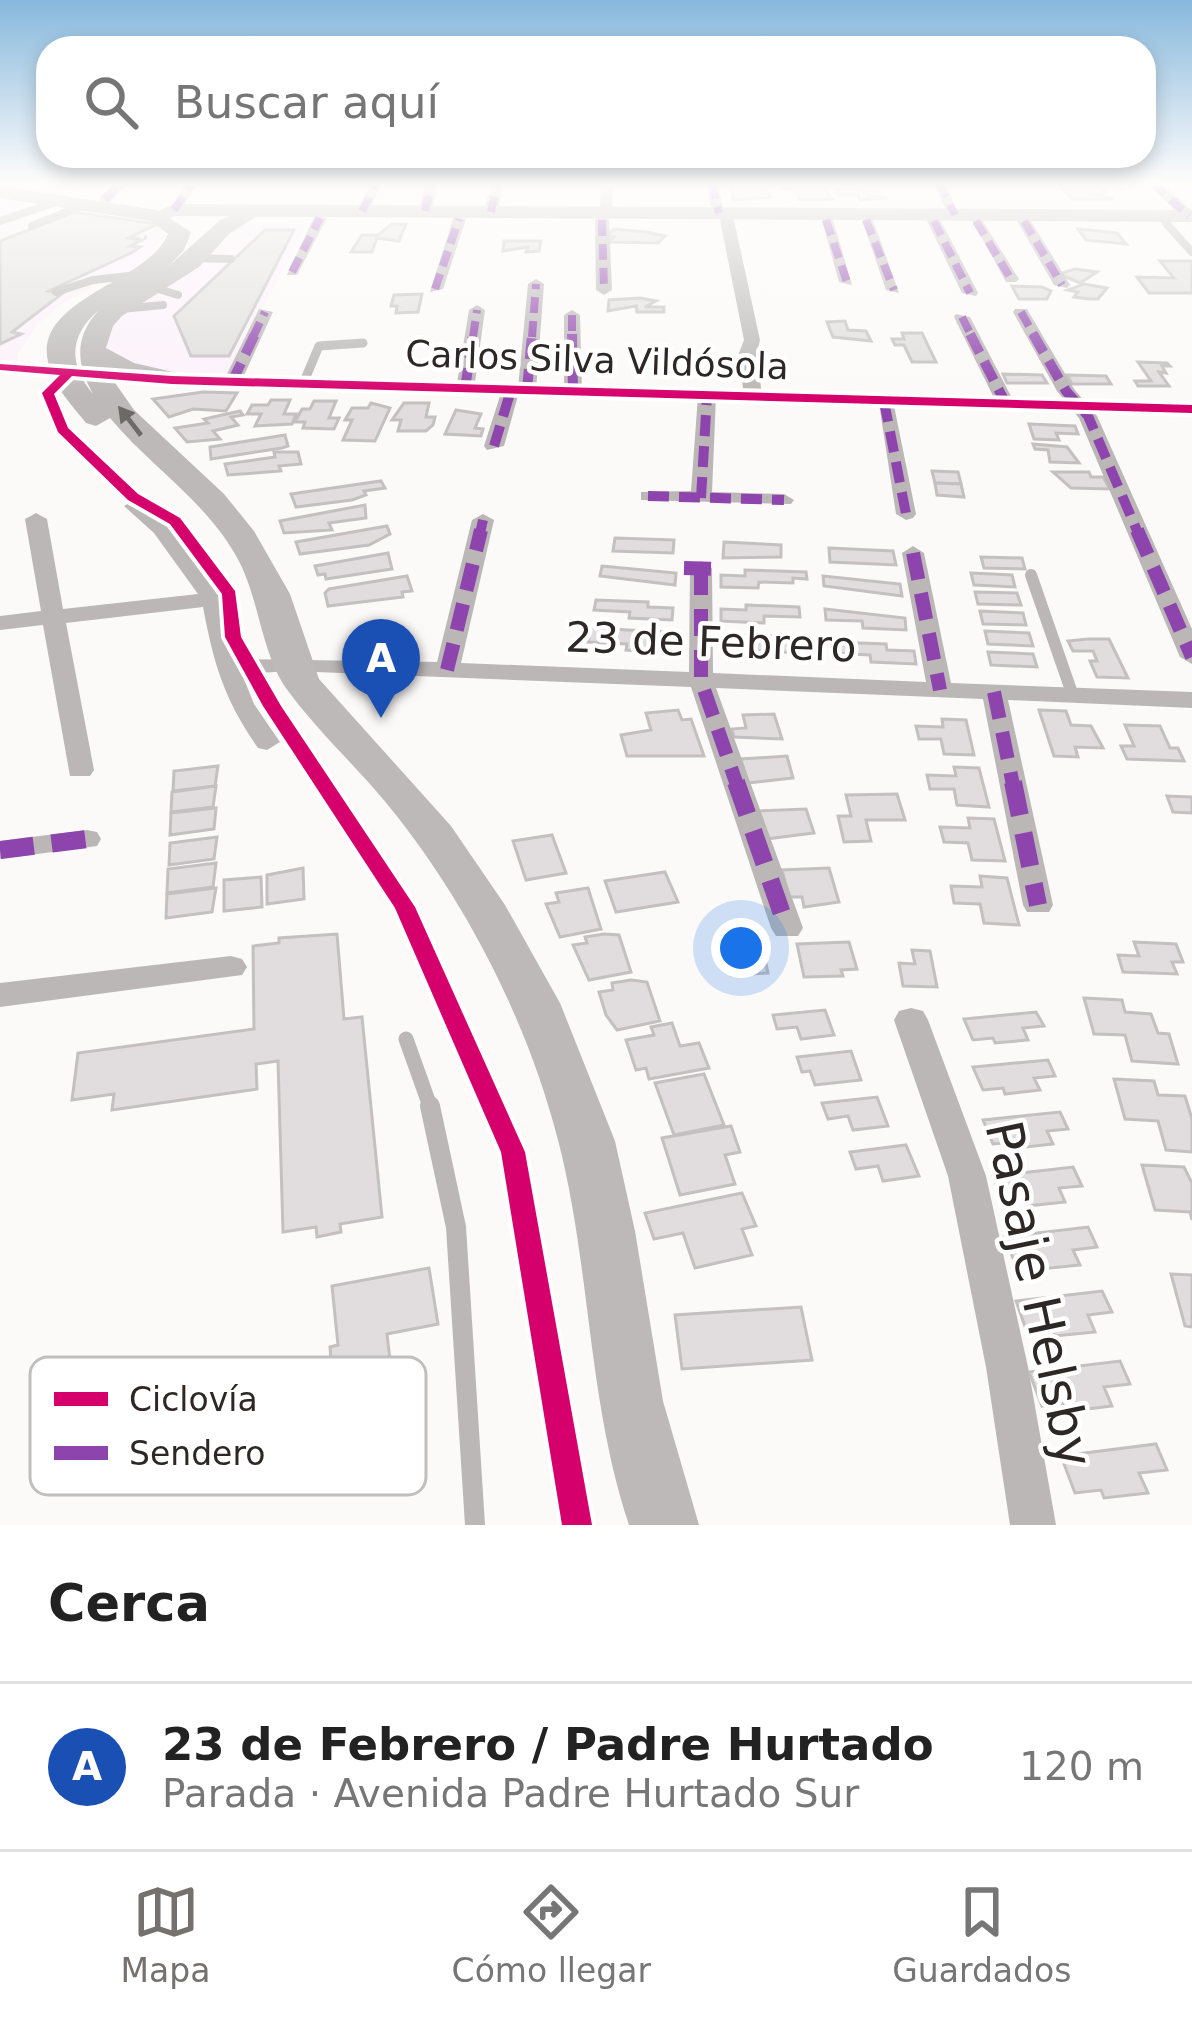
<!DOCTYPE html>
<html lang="es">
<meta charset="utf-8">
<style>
body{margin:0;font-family:"DejaVu Sans",sans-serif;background:#f6f6f6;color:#222}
.you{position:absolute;left:741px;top:948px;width:42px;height:42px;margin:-30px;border:9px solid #fff;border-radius:50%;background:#1a73e8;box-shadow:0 0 0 18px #1a73e833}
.badge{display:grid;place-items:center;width:78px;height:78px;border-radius:50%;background:#75716f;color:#fff;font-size:39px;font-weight:700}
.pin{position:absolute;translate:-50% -99px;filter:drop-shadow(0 3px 6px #0008)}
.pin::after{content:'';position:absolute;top:63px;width:42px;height:36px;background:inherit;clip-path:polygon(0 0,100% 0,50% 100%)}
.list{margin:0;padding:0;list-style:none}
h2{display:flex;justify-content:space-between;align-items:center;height:156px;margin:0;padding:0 48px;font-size:51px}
h2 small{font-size:39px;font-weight:400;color:#767676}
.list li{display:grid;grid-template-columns:78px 1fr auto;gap:36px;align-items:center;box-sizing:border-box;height:168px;padding:0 48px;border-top:3px solid #e0e0e0}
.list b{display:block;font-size:45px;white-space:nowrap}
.list p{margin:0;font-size:39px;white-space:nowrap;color:#767676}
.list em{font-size:39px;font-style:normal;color:#767676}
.icon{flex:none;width:66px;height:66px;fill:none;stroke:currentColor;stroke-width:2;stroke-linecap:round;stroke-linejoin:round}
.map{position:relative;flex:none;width:1192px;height:1525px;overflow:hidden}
.search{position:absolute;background:#fff;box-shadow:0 6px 18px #0003;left:36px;right:36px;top:36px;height:132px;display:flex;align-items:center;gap:30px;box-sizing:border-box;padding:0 42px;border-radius:36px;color:#767676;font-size:45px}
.sheet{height:324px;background:#fff}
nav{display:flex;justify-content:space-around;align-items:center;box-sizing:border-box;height:168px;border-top:3px solid #e0e0e0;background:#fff;font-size:33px;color:#767676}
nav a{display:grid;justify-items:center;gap:6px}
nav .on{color:#75716f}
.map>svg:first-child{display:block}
.commercial{fill:#fcf1fb}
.building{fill:#e1ddde;stroke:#c4c0c1;stroke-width:3}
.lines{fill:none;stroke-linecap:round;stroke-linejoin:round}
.path{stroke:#b8b6b5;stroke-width:3;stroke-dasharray:4.5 4.5;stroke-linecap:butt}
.service-far4{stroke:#bab7b6;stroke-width:8}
.service-far3{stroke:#bab7b6;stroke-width:9}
.service-far2{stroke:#bab7b6;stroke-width:12}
.service-far1{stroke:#bab7b6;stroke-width:15}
.service{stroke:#bab7b6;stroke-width:20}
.minor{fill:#bab7b6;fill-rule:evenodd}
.tertiary{fill:#bab7b6;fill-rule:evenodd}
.secondary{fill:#b8b6b6;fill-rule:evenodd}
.primary{fill:#bcb9b8;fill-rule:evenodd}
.quiet-far3{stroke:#8e44ad;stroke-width:8;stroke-dasharray:16 8;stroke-linecap:butt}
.quiet-far2{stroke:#8e44ad;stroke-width:10;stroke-dasharray:21 10;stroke-linecap:butt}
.quiet-far1{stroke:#8e44ad;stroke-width:14;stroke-dasharray:27 14;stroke-linecap:butt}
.quiet{stroke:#8e44ad;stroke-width:18;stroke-dasharray:34 18;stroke-linecap:butt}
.cycleway-casing{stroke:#fff;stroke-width:8}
.cycleway{fill:#d6006c;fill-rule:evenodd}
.oneway{fill:#6d6967}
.labels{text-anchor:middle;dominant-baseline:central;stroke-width:9;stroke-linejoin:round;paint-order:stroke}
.far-street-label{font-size:36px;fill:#2d2725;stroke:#fff}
.street-label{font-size:42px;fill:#2d2725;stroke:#fff}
.near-street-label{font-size:51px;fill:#2d2725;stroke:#fff}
.key{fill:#fff;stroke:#c0bebe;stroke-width:3}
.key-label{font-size:33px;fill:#2d2725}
</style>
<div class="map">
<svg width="1192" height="1525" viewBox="0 0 1192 1525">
<rect width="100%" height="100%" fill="#fcfaf9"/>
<g class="commercial">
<polygon points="0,199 159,223 166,234 143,264 68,300 37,325 18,354 17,366 0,362"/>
<polygon points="309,222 225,378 178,376 110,357 105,342 110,326 232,223"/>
</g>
<g class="building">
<polygon points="731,183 742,187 765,183 770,197 733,200"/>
<polygon points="819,183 833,199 800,200 796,191 780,188"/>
<polygon points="863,183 876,183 880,191 866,191 868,195 888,198 860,200 858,195 839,195 836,190 865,187"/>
<polygon points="1058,183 1100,187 1106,193 1091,193 1113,199 1072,199"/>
<polygon points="74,212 157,224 129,238 142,240 130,246 140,247 131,253 49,291 63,293 12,332 21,334 0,344 0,241"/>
<polygon points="392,224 406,224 399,241 377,238 372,252 351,252 362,235 378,235"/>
<polygon points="614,229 646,232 665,236 658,243 608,242 614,237 606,236"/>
<polygon points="1078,229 1117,233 1126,244 1086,240"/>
<polygon points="265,230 294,230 229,356 191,356 174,316"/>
<polygon points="504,241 541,241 539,251 526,252 528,247 503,251"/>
<polygon points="1160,261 1192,261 1192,293 1149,293 1137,277 1174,278"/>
<polygon points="1075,269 1097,272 1080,283 1059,274"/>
<polygon points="1084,284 1107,288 1098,299 1090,299 1074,297 1078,292 1068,290"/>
<polygon points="1012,286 1042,287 1051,291 1047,299 1019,299"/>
<polygon points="422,294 418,312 396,313 397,306 391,306 394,295"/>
<polygon points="640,298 656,301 645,307 664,307 664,312 637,312 636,306 608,311 609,300"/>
<polygon points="845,321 848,330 866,331 871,341 833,337 827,322"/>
<polygon points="902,333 922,333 936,362 912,362 904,345 895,345 892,339 904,339"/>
<polygon points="1138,362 1167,363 1170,366 1162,366 1166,373 1159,372 1169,386 1138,386 1135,381 1151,381"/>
<polygon points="1003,374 1042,375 1047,383 1007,383"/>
<polygon points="1067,375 1106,376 1111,384 1072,384"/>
<polygon points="203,392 237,393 226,411 193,409 169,417 153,399"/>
<polygon points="271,400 290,400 284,414 296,414 292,424 255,426 261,414 247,414 252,405 268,405"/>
<polygon points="314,401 336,401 329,418 339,418 334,429 303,428 305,422 295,422 302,409 310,409"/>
<polygon points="371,403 390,408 375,441 343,440 352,420 345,420 352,408 368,408"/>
<polygon points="404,403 429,403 426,417 435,417 433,425 426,431 398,431 401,420 392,420"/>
<polygon points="456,410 481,414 475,428 483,429 481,436 445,434"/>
<polygon points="240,411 243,415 231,417 238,425 213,431 220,439 187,442 175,428 208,423 204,419"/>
<polygon points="1029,424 1075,426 1078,434 1056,433 1059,440 1034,439"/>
<polygon points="285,435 288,446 282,448 211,459 210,447"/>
<polygon points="1033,444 1067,447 1079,463 1050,462 1048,450 1035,449"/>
<polygon points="274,452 298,452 301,464 279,466 281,471 228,475 225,464 275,457"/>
<polygon points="932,471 958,472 961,484 935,483"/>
<polygon points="1053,472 1089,472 1091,477 1103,477 1110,489 1071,488"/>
<polygon points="381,481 385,488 364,491 366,495 352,500 296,507 291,494"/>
<polygon points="935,483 961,484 964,497 937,495"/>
<polygon points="365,505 366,518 329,523 332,530 284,533 280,521"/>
<polygon points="387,526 390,534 369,545 300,554 296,542"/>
<polygon points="615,538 674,540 673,553 613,551"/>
<polygon points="724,542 781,545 781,557 723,558"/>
<polygon points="829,548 893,551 896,565 830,562"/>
<polygon points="388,553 392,569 326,579 325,574 318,575 315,566"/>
<polygon points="981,557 1022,558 1025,569 984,568"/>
<polygon points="602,566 676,573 675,585 600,576"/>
<polygon points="745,570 806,572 807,579 793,578 793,583 759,582 758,588 721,587 721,575 745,576"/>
<polygon points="971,573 1012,575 1015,587 974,585"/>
<polygon points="407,576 412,591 402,592 403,597 328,606 325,593 329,589"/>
<polygon points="823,576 900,584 902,596 824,586"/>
<polygon points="975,592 1017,593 1021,605 978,604"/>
<polygon points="596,600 648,602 648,607 673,608 672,620 629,618 630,612 594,610"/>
<polygon points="746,605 799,607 800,617 764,616 764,623 721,621 721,609 746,610"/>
<polygon points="825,609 905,618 906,630 863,628 862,621 826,620"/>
<polygon points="980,611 1023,613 1026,625 983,624"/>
<polygon points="591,628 665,632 664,646 655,646 655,652 626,650 627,644 588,642"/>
<polygon points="985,631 1029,633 1033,646 988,644"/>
<polygon points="731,635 802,637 803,653 731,650"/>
<polygon points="1088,639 1109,639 1128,678 1097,677 1090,661 1097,661 1093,651 1073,651 1068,641"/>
<polygon points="832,642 886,644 887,650 914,651 916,664 871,662 870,655 833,653"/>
<polygon points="988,652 1033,654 1037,667 991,665"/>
<polygon points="678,710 682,720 691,719 704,756 627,756 621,735 651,730 646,713"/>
<polygon points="1039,710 1066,711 1071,725 1091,726 1103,748 1075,747 1078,757 1054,756"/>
<polygon points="774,714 782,739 734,737 732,729 746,728 743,715"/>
<polygon points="942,719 966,720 974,755 944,754 941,739 919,739 916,726 943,727"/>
<polygon points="1125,725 1160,726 1170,748 1178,748 1184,761 1127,759 1121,746 1134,746"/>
<polygon points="787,756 793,778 747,783 741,759"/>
<polygon points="218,766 215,786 173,791 174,771"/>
<polygon points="954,767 979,768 989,807 957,805 954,789 930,789 927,775 956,776"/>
<polygon points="216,786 213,807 171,812 172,792"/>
<polygon points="897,794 905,820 866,820 871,841 844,842 838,816 851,816 846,795"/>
<polygon points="1167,796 1192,797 1192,813 1173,812"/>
<polygon points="216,808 214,829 170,835 171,813"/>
<polygon points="806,809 814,833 766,839 758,811"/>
<polygon points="968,818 994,819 1005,861 972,860 968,843 944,842 940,827 970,828"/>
<polygon points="552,835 566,873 526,880 513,841"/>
<polygon points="217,837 214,859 169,865 170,843"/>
<polygon points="216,863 213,887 167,893 168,869"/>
<polygon points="303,868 304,899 267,904 267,875"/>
<polygon points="829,868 839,902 804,907 802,897 789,897 782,870"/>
<polygon points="665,872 678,902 616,912 605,881"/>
<polygon points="980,876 1007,878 1019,925 984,923 980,904 954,903 951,886 982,887"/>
<polygon points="261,877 262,907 224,911 224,880"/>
<polygon points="216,888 212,912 166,918 167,894"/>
<polygon points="588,888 601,929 560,937 546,904 559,902 556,893"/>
<polygon points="337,934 344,1019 362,1017 382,1217 340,1224 341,1232 317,1237 316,1227 283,1232 278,1061 256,1064 257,1089 112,1110 114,1094 72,1100 78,1053 254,1029 253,946 279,943 279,938"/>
<polygon points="604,934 619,935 631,972 589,980 573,945 587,943 585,937"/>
<polygon points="849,942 857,969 841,970 843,976 804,977 797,944"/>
<polygon points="1134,942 1176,944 1183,962 1172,962 1177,974 1123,972 1118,955 1139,956"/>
<polygon points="740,945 741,950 763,949 768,973 731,975 725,946"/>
<polygon points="912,950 930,951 937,987 903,986 899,963 915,964"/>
<polygon points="631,980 647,982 660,1021 617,1030 606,1015 599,992 613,990 612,983"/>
<polygon points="1084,998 1122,1000 1125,1012 1151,1014 1158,1033 1169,1034 1178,1064 1132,1061 1125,1035 1094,1034"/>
<polygon points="825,1010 834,1035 801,1039 797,1027 777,1029 773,1015"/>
<polygon points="1036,1012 1044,1026 1023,1028 1028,1040 995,1043 993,1038 973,1040 964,1019"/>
<polygon points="672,1023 680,1046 699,1043 709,1068 649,1079 646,1068 636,1070 626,1040 654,1035 651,1027"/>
<polygon points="851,1051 861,1080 815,1085 810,1071 802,1072 797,1057"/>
<polygon points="1048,1060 1055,1076 1034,1078 1040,1090 1005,1094 1003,1088 983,1090 973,1067"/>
<polygon points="704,1074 724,1125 674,1135 655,1083"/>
<polygon points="1114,1079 1154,1081 1158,1095 1185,1096 1192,1119 1192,1152 1166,1150 1158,1121 1125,1119"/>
<polygon points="877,1097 888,1126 853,1130 848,1116 828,1119 822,1103"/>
<polygon points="1060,1112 1068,1129 1047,1131 1053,1144 1017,1148 1014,1142 993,1144 983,1120"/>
<polygon points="731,1126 740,1152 725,1155 735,1184 680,1195 662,1138"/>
<polygon points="906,1145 919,1176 883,1181 878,1166 856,1169 850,1152"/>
<polygon points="1142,1165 1184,1167 1192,1183 1192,1220 1190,1212 1155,1210"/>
<polygon points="1073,1167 1082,1186 1059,1188 1065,1202 1028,1206 1025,1199 1003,1202 993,1176"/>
<polygon points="742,1193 756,1226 742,1229 752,1255 695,1268 683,1233 654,1239 645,1213"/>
<polygon points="1088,1227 1097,1247 1073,1250 1080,1265 1041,1269 1038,1262 1016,1265 1004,1237"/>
<polygon points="429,1268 438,1324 387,1334 393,1386 334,1397 330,1347 338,1345 332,1286"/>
<polygon points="1171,1274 1192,1275 1192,1327 1185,1326"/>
<polygon points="1102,1291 1112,1312 1088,1315 1095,1332 1055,1336 1052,1329 1027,1332 1016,1301"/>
<polygon points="801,1307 812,1360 682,1369 675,1315"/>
<polygon points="1120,1361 1130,1384 1104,1387 1112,1406 1070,1411 1067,1403 1042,1406 1029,1372"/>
<polygon points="1156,1444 1167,1470 1139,1473 1148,1493 1104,1498 1101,1490 1075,1493 1061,1456"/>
</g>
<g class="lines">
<polyline class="path" points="135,239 147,237"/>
<g class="service-far4">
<polyline points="0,221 60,201"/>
<polyline points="1165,222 1192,252"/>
<polyline points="32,226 84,205"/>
<polyline points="195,258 231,259"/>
<polyline points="149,286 178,295"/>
<polyline points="56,292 93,280 138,275"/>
<polyline points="121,309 163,305"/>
</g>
<polyline class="service-far3" points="303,384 319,346 363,343"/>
<polyline class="service-far2" points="1031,575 1073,696"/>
<polyline class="service-far1" points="406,1039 431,1109"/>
<polyline class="service" points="430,1106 456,1227 475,1525"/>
<g class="minor">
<polygon points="114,183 128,183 110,202 100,202 100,196"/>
<polygon points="186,183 198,183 179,213 169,213"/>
<polygon points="370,183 382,183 367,214 357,214"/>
<polygon points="426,183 438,183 432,211 425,215 418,211"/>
<polygon points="491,183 503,183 498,212 491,216 484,212"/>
<polygon points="601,183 613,183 612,216 600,213"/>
<polygon points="706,183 718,183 724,216 712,213"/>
<polygon points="933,183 945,183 960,218 950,218"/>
<polygon points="1147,183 1161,183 1192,211 1192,219 1184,219"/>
<polygon points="315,215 327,218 297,275 287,275"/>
<polygon points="454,216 466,219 443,289 430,292"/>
<polygon points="602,216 609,220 612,290 604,295 596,290 595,220"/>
<polygon points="727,216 734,220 760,340 757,353 762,397 753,402 744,397 739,353 744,340 720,220"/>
<polygon points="821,217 833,220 852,285 839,282"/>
<polygon points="861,217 873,220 899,293 886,290"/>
<polygon points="934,217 941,221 978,293 976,296 962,293 927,221"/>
<polygon points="1024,217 1031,221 1070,285 1067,288 1054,285 1017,221"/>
<polygon points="971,218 981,218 1019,279 1016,282 1006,282"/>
<polygon points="536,279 544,284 536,390 527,395 519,392 504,446 487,450 484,446 502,390 511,385 518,388 528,284"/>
<polygon points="477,305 485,310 474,389 465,394 456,389 469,310"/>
<polygon points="259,309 273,312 241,382 226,386 223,382"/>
<polygon points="1015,309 1027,309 1074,389 1097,416 1192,629 1192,664 1180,657 1079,418 1057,391 1013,312"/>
<polygon points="572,310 580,315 582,392 573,397 564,392 564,315"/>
<polygon points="956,314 970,317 1015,404 1012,408 997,404 954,317"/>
<polygon points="707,391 716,396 712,492 784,494 794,500 791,504 641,500 641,492 691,491 698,396"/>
<polygon points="878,397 893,401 916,514 913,518 906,520 896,514"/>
<path d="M134,500L170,523L225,599L238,659L437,662L472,520L483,514L494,520L461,663L689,672L690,568L701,561L712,568L713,673L926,682L902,553L913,546L924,553L951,683L1192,692V708L1008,700L1053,905L1049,912H1027L1023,905L983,699L716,688L803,928L798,936H776L771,928L691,687L291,671L242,674L254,704L280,742L267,750L258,748C224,699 214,665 203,607L66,623L94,770L90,776H70L43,625L0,630V616L41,611L25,519L36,513L47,519L63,609L198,594L154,533L124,506Z"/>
<polygon points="87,830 97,832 101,839 97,846 0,859 0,841"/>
<polygon points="231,956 242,959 247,967 242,975 0,1007 0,983"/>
<polygon points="911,1008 923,1011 928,1020 986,1176 1028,1367 1056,1525 1010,1525 986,1367 948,1176 894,1020 899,1011"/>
</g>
<polygon class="tertiary" points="0,361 172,374 1192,402 1192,416 172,386 0,373"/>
<polygon class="secondary" points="174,204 1192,210 1192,222 176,216 157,222 147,216"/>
<path class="primary" d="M0,186L157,210L191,232L184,250L168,267L220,220L245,211L256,217L229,234L199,267L122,316L113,326L106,348L134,363L182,374L186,380L182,386L172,388L109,371L111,377L134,410L224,494L254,531L290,594L319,679L451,826L505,905L560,1003L615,1141L635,1231L663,1401L699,1525H629C587,1399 591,1267 558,1140C528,1024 470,909 396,815C361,770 316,731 283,684C259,643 259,595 235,554C203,499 150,466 110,418L96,426L86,423C74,408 60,393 53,376C17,300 147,286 168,234L151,221L0,198ZM99,310C74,337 76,363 93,394C68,364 69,335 99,310Z"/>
<g class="quiet-far3">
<polyline points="712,183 719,213"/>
<polyline points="939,183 955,215"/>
<polyline points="1153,183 1189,216"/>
<polyline points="105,199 122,183"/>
<polyline points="174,210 192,183"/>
<polyline points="362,211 376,183"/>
<polyline points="425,211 432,183"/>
<polyline points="491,212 497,183"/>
<polyline points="602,220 604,290"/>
<polyline points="826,220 847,282"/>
<polyline points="866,220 894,290"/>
<polyline points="934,221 970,293"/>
<polyline points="976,221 1011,279"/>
<polyline points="1024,221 1062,285"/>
<polyline points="292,272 320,218"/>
<polyline points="435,289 459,219"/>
<polyline points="1021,312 1035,337"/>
<polyline points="572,315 572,337"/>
<polyline points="962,317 972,337"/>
<polyline points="253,337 265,312"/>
<polyline points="473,337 477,310"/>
<polyline points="532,337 536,284"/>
</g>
<g class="quiet-far2">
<polyline points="572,334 573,392"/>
<polyline points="970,334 1006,404"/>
<polyline points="1033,334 1066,391 1088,416 1138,533"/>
<polyline points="232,382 255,334"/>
<polyline points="465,389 473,334"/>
<polyline points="527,390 532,334"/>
<polyline points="884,401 906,514"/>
<polyline points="494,446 511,390"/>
<polyline points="648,496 784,500"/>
<polyline points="701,498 707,396"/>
<polyline points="480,533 483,520"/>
</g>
<g class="quiet-far1">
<polyline points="1137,530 1192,657"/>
<polyline points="913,553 940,690"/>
<polyline points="684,568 721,569"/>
<polyline points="701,568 701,681 737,785"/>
<polyline points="447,670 481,530"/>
<polyline points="994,692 1013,785"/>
</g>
<g class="quiet">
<polyline points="736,782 787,928"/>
<polyline points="1013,782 1038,905"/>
<polyline points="0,850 87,839"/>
</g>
<g class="cycleway-casing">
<polygon id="cycleway" points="0,364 172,376 1192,405 1192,413 172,384 72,376 54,394 68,428 138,494 180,518 235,591 241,637 281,706 415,907 525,1152 592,1525 562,1525 501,1152 395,908 263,706 225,637 222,594 170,524 128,500 58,432 42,393 60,375 0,370"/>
</g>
<use href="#cycleway" class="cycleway"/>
</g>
<defs><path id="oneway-solid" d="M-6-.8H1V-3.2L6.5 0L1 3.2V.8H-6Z" transform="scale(3)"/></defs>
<use class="oneway" href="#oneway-solid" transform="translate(130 421) rotate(-128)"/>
<linearGradient id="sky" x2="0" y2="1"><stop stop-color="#87b8dd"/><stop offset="0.46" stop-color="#fefdfc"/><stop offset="1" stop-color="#fefdfc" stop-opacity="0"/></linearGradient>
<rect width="1192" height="397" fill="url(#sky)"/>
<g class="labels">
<g class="far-street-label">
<text transform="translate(597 360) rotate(2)">Carlos Silva Vildósola</text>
</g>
<g class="street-label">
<text transform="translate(711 642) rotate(2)">23 de Febrero</text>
</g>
<g class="near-street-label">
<text transform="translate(1039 1294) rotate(78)">Pasaje Helsby</text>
</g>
</g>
<rect x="30" y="1357" width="396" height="138" rx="18" class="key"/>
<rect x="54" y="1392" width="54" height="14" fill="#d6006c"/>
<rect x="54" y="1446" width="54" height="14" fill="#8e44ad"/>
<g class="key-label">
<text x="129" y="1411">Ciclovía</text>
<text x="129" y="1465">Sendero</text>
</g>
</svg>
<div class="you"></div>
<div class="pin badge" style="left:381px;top:718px;background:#1a4fb4">A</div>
<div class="search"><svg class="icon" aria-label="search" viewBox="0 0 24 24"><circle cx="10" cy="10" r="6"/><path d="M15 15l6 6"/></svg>Buscar aquí</div>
</div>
<section class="sheet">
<h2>Cerca<small></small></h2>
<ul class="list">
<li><span class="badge" style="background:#1a4fb4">A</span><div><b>23 de Febrero / Padre Hurtado</b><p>Parada · Avenida Padre Hurtado Sur</p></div><em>120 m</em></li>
</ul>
</section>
<nav>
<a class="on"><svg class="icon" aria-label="map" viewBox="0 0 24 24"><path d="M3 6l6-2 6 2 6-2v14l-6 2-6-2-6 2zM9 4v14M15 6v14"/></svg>Mapa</a>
<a><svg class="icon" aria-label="directions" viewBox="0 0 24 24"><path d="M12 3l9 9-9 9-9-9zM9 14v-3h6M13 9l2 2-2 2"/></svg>Cómo llegar</a>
<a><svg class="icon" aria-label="saved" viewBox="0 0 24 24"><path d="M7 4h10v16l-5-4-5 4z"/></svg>Guardados</a>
</nav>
